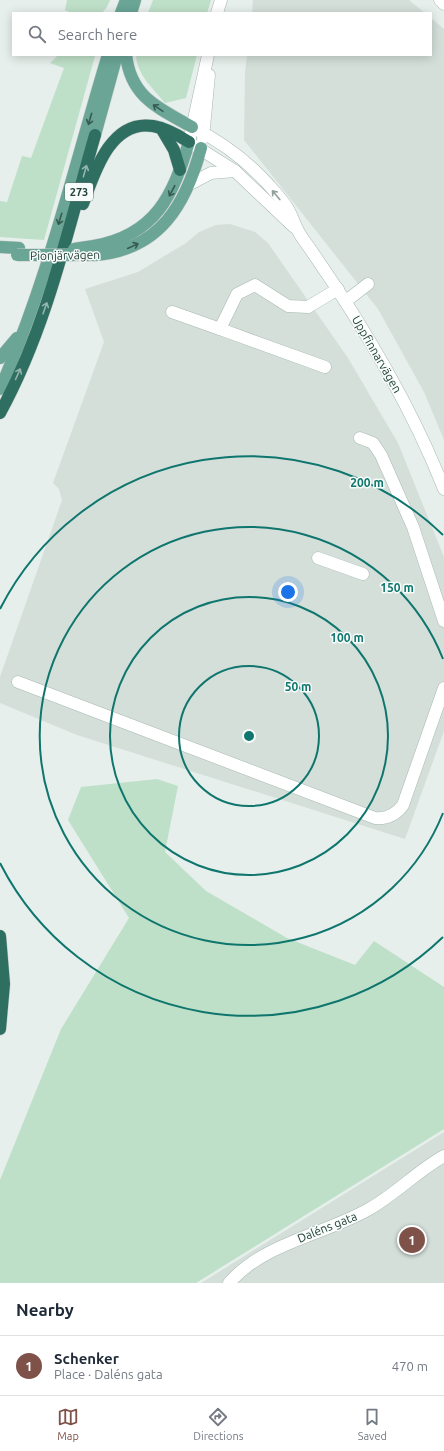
<!DOCTYPE html>
<meta charset="utf-8">
<style>
body{margin:0;font-family:Ubuntu,sans-serif;background:#f6f6f7;color:#1f2937}
.you{position:absolute;left:288px;top:592px;width:14px;height:14px;margin:-10px;border:3px solid #fff;border-radius:50%;background:#1a73e8;box-shadow:0 0 0 6px #1a73e833}
.badge{display:grid;place-items:center;width:26px;height:26px;border-radius:50%;background:#7f5249;color:#fff;font-size:13px;font-weight:700}
.pin{position:absolute;translate:-50% -50%;border:2px solid #fff;box-shadow:0 1px 4px #0006}
.list{margin:0;padding:0;list-style:none}
h2{display:flex;justify-content:space-between;align-items:center;height:52px;margin:0;padding:0 16px;font-size:17px}
h2 small{font-size:13px;font-weight:400;color:#747a83}
.list li{display:grid;grid-template-columns:26px 1fr auto;gap:12px;align-items:center;box-sizing:border-box;height:60px;padding:0 16px;border-top:1px solid #e0e1e3}
.list b{display:block;font-size:15px;white-space:nowrap}
.list p{margin:0;font-size:13px;white-space:nowrap;color:#747a83}
.list em{font-size:13px;font-style:normal;color:#747a83}
.icon{flex:none;width:22px;height:22px;fill:none;stroke:currentColor;stroke-width:2;stroke-linecap:round;stroke-linejoin:round}
.map{position:relative;flex:none;width:444px;height:1283px;overflow:hidden}
.search{position:absolute;background:#fff;box-shadow:0 2px 10px #0003;left:12px;right:12px;top:12px;height:44px;display:flex;align-items:center;gap:10px;box-sizing:border-box;padding:0 14px;border-radius:0px;color:#747a83;font-size:15px}
.sheet{height:112px;background:#fff}
nav{display:flex;justify-content:space-around;align-items:center;box-sizing:border-box;height:56px;border-top:1px solid #e0e1e3;background:#fff;font-size:11px;color:#747a83}
nav a{display:grid;justify-items:center;gap:2px}
nav .on{color:#7f5249}
.map>svg:first-child{display:block}
.built{fill:#d4dfda}
.green{fill:#bfe0c8}
.lines{fill:none;stroke-linecap:round;stroke-linejoin:round}
.minor-casing{stroke:#a8b8b2;stroke-width:13}
.major-casing{stroke:#c2cac8;stroke-width:13}
.highway-casing{stroke:#c2cac8;stroke-width:13}
.minor{stroke:#fff;stroke-width:12}
.major{stroke:#6aa596;stroke-width:12}
.highway{stroke:#2f6f62;stroke-width:12}
.major-bridge-casing{stroke:#c2cac8;stroke-width:13;stroke-linecap:butt}
.major-bridge{stroke:#6aa596;stroke-width:12}
.oneway{stroke:#365b51}
.oneway2{stroke:#93b5ae}
.oneway3{stroke:#92a09c}
.ring{fill:none;stroke:#0f766e;stroke-width:2}
.labels{text-anchor:middle;dominant-baseline:central;stroke-width:3;stroke-linejoin:round;paint-order:stroke}
.shield{fill:#f7fbf9;stroke:#637a73;stroke-width:1}
.shield-label{font-size:11px;font-weight:bold;fill:#24423a}
.street-label{font-size:12px;fill:#24423a;stroke:#f7fbf9}
.centre{fill:#0f766e;stroke:#f7fbf9;stroke-width:2}
.ring-label{font-size:12px;text-anchor:middle;font-weight:bold;fill:#0f766e;stroke:#f7fbf9;stroke-width:3;stroke-linejoin:round;paint-order:stroke}
</style>
<div class="map">
<svg width="444" height="1283" viewBox="0 0 444 1283">
<rect width="100%" height="100%" fill="#e6efeb"/>
<g class="built">
<polygon points="253,0 409,0 425,13 252,13"/>
<polygon points="431,18 444,29 444,440 424,392 378,309 244,140 245,72 247,55 431,55"/>
<polygon points="230,224 255,232 268,243 348,358 398,443 444,557 444,731 405,839 77,735 0,703 0,677 62,500 59,489 53,483 104,342 85,289 138,272 186,243 199,232 216,225"/>
<polygon points="444,1132 444,1283 201,1283"/>
</g>
<g class="green">
<path d="M67,0H110C108,5 106,10 101,13C94,15 71,14 65,10Z"/>
<polygon points="153,0 211,0 207,13 148,13"/>
<polygon points="58,55 95,56 44,240 0,237 0,201 7,202 22,156 31,158 64,68 50,63"/>
<path d="M136,55H197L186,98L165,103C153,88 137,75 136,55Z"/>
<polygon points="157,779 178,786 165,852 206,891 287,938 355,965 374,941 444,987 444,1129 196,1283 0,1283 0,1180 61,1029 129,918 68,820 81,787"/>
</g>
<g class="lines">
<g class="minor-casing">
<g id="minor">
<polyline points="440,0 444,4"/>
<polyline points="217,13 221,0"/>
<polyline points="208,55 189,142 235,171 294,227"/>
<path d="M192,127C220,141 246,160 267,183C274,191 283,200 288,209C293,218 295,227 301,236C357,315 408,398 444,489"/>
<polyline points="203,138 209,75"/>
<polyline points="190,184 211,173 235,171"/>
<polyline points="346,301 368,284"/>
<polyline points="172,312 220,329"/>
<polyline points="325,367 220,329 237,294 255,285 288,306 308,307 338,289"/>
<polyline points="360,438 373,443 381,455 413,527 444,621"/>
<polyline points="318,558 363,574"/>
<path d="M18,682L375,818C387,819 396,815 403,805L444,688"/>
<path d="M229,1283C265,1242 324,1235 369,1209C396,1194 417,1171 444,1156"/>
</g>
</g>
<g class="major-casing">
<g id="major">
<polyline points="121,13 126,0"/>
<polyline points="131,13 135,0"/>
<path d="M126,55C131,98 159,108 192,127"/>
<polyline points="95,135 117,55"/>
<path d="M94,246C156,235 173,195 189,142"/>
<polyline points="0,247 19,248"/>
<path d="M95,255C160,250 186,204 201,148"/>
<polyline points="0,358 17,338"/>
<path d="M0,389C48,281 74,167 108,55"/>
</g>
</g>
<g class="highway-casing">
<g id="highway">
<polyline points="161,128 174,150 180,170"/>
<path d="M83,204C94,174 110,119 153,126C166,128 178,135 189,142"/>
<path d="M0,413C47,327 68,229 95,135"/>
<polyline points="0,936 4,984 0,1029"/>
</g>
</g>
<use href="#minor" class="minor"/>
<use href="#major" class="major"/>
<use href="#highway" class="highway"/>
<g class="major-bridge-casing">
<g id="major-bridge">
<polyline points="74,249 94,246"/>
<polyline points="17,255 95,255"/>
</g>
</g>
<use href="#major-bridge" class="major-bridge"/>
</g>
<defs><path id="oneway-shaft" d="M-6 0H5M1.5-3L5.5 0L1.5 3" fill="none" stroke-width="1.6" stroke-linecap="round" stroke-linejoin="round"/></defs>
<g class="oneway">
<use href="#oneway-shaft" transform="translate(158 108) rotate(-146)"/>
<use href="#oneway-shaft" transform="translate(90 119) rotate(106)"/>
<use href="#oneway-shaft" transform="translate(172 191) rotate(118)"/>
<use href="#oneway-shaft" transform="translate(60 219) rotate(107)"/>
<use href="#oneway-shaft" transform="translate(133 246) rotate(-25)"/>
</g>
<g class="oneway2">
<use href="#oneway-shaft" transform="translate(85 171) rotate(-74)"/>
<use href="#oneway-shaft" transform="translate(45 308) rotate(-71)"/>
<use href="#oneway-shaft" transform="translate(18 374) rotate(-66)"/>
</g>
<use class="oneway3" href="#oneway-shaft" transform="translate(276 195) rotate(-130)"/>
<g class="ring">
<circle cx="249" cy="736" r="70"/>
<circle cx="249" cy="736" r="139"/>
<path d="M443 813A209 209 0 1 1 443 659"/>
<path d="M443 937A279 279 0 0 1 0 863M0 609A279 279 0 0 1 443 535"/>
</g>
<g class="labels">
<rect class="shield" x="65" y="183" width="28" height="18" rx="3"/>
<g class="shield-label">
<text x="79" y="192">273</text>
</g>
<g class="street-label">
<text transform="translate(65 255) rotate(-1)">Pionjärvägen</text>
<text transform="translate(377 354) rotate(60)">Uppfinnarvägen</text>
<text transform="translate(327 1227) rotate(-22)">Daléns gata</text>
</g>
</g>
<circle cx="249" cy="736" r="6" class="centre"/>
<g class="ring-label">
<text x="367" y="487">200 m</text>
<text x="397" y="592">150 m</text>
<text x="347" y="642">100 m</text>
<text x="298" y="691">50 m</text>
</g>
</svg>
<div class="you"></div>
<div class="pin badge" style="left:412px;top:1240px">1</div>
<div class="search"><svg class="icon" aria-label="search" viewBox="0 0 24 24"><circle cx="10" cy="10" r="6"/><path d="M15 15l6 6"/></svg>Search here</div>
</div>
<section class="sheet">
<h2>Nearby<small></small></h2>
<ul class="list">
<li><span class="badge">1</span><div><b>Schenker</b><p>Place · Daléns gata</p></div><em>470 m</em></li>
</ul>
</section>
<nav>
<a class="on"><svg class="icon" aria-label="map" viewBox="0 0 24 24"><path d="M3 6l6-2 6 2 6-2v14l-6 2-6-2-6 2zM9 4v14M15 6v14"/></svg>Map</a>
<a><svg class="icon" aria-label="directions" viewBox="0 0 24 24"><path d="M12 3l9 9-9 9-9-9zM9 14v-3h6M13 9l2 2-2 2"/></svg>Directions</a>
<a><svg class="icon" aria-label="saved" viewBox="0 0 24 24"><path d="M7 4h10v16l-5-4-5 4z"/></svg>Saved</a>
</nav>
